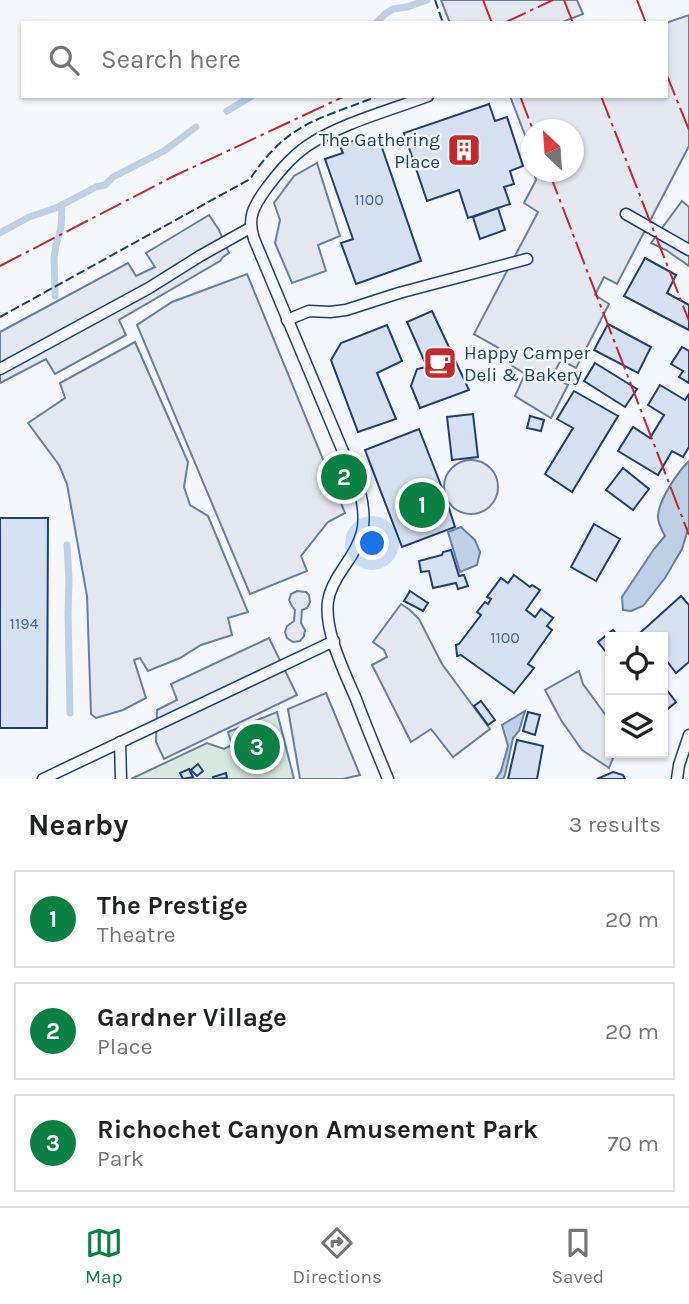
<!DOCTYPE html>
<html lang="en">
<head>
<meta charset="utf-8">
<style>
  :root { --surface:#fff; --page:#f2f2f2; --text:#202124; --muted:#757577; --line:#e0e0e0; --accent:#0b8043 }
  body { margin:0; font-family:Karla,sans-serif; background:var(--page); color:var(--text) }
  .controls { position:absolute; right:21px; bottom:21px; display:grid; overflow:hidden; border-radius:0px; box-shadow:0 2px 5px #0004 }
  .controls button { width:63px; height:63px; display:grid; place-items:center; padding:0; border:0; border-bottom:2px solid var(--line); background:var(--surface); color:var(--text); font:35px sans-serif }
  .compass { position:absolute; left:521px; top:119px; width:63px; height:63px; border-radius:50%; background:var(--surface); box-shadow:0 2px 5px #0004; rotate:335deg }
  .you { position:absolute; left:373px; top:544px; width:24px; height:24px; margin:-18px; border:5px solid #fff; border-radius:50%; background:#1a73e8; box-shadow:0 0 0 10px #1a73e833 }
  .badge { display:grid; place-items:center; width:46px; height:46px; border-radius:50%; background:var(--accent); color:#fff; font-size:23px; font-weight:700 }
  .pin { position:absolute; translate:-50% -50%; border:4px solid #fff; box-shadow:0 2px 7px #0006 }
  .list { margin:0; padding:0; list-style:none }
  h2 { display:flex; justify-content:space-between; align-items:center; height:91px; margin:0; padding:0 28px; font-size:30px }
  h2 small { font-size:23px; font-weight:400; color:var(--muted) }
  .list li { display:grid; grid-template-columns:46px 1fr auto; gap:21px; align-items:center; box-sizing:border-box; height:98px; margin:0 14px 14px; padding:0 14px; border:2px solid var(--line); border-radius:0px }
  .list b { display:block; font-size:26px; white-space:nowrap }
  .list p { margin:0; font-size:23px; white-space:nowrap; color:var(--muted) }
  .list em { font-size:23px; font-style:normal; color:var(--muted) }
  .icon { flex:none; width:38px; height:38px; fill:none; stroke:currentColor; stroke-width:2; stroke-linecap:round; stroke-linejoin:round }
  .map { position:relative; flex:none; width:689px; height:779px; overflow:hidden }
  .search { position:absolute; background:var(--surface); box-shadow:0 2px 5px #0004; left:21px; right:21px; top:21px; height:77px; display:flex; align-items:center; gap:18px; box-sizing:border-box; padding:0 24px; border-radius:0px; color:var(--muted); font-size:26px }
  .sheet { height:427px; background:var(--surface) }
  nav { display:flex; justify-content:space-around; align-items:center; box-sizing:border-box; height:98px; border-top:2px solid var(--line); background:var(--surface); font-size:19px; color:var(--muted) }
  nav a { display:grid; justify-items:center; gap:4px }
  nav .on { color:var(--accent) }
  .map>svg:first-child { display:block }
  .green { fill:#d7e8df; stroke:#687fa3; stroke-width:2 }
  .parking { fill:#e3e8f0; stroke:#687fa3; stroke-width:2 }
  .water { fill:#bed0e5; stroke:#687fa3; stroke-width:2 }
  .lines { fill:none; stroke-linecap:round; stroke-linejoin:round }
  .stream { stroke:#bed0e5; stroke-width:7 }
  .building { fill:#d5e0f0; stroke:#1d3f73; stroke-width:2 }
  .service-casing { stroke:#1d3f73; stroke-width:13 }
  .service { stroke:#f4f7fb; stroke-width:10 }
  .fence { stroke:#1d3f73; stroke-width:2; stroke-dasharray:9 3.5; stroke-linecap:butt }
  .power { stroke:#c62828; stroke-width:2; stroke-dasharray:24 5 3.5 5; stroke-linecap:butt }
  .labels { text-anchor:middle; stroke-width:5; stroke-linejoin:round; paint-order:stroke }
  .number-label { font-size:16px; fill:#4b6792 }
  .poi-label { font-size:19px; fill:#1d3f73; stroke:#f4f7fb; text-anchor:end }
</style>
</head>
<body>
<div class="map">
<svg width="689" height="779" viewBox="0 0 689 779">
  <rect width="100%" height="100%" fill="#f4f7fb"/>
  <path class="green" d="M277 712 294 779H131L207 743 224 749 232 745 228 732Z"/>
  <g class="parking">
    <path d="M441 0H577L583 14 560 23H450Z"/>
    <path d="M689 15V146L617 284 604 277 595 295 609 304 576 368 561 360 552 376 568 385 551 418 515 396 525 374 509 364 513 356 474 334 538 212 524 203 536 180 534 172H574V130H532L531 157 530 148 510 96H666V23Z"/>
    <path d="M317 163 340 236 318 245 326 271 292 283 275 243 280 220 274 203 294 176Z"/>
    <path d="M682 201 689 207V266L666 250 651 243Z"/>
    <path d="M209 215 219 230 229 253 223 257 220 261 119 320 126 335 55 374 46 359 0 383V332L128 263 136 276 155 267 146 253Z"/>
    <path d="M247 274 345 513 328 522 301 556 307 571 250 594 137 325 172 302Z"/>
    <path d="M135 342 188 462 184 487 190 505 208 516 248 612 228 618 232 635 201 645 180 658 148 671 140 658 134 660 146 698 123 710 96 718 91 714 87 596 67 484 59 465 28 423 65 398 60 383Z"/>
    <circle cx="471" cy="487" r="27"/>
    <path d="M297 591 306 592 309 595 310 602 307 608 302 610 301 623 305 630 304 636 300 641 293 642 287 638 285 632 287 626 294 621 295 610 292 606 289 600 291 594Z"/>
    <path d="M401 604 410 610 419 619 442 664 490 729 453 757 431 729 411 742 372 665 387 657 384 650 373 642Z"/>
    <path d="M269 638 297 695 164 759 156 742 157 710 177 700 171 684Z"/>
    <path d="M579 671 583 684 610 721V753H615L609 768 582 750 561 720 545 690Z"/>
    <path d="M326 693 360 775 343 779H300L288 709Z"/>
  </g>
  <g class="water">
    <path d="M689 461V526L682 549 665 578 643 606 631 611 623 610 622 597 654 549 665 536C662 530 657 522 658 515 660 498 677 473 689 461Z"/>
    <path d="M461 527 475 540 480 552 477 565 460 572 448 532Z"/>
    <path d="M525 711 519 731 513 738 505 775 503 779H496L501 771 508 746 502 725Z"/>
  </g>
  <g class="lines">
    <g class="stream">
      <path d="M376 23 385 14 393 9 407 7 427 0"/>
      <path d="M227 111 252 96"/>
      <path d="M0 233 29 217 56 208 96 187 105 185 113 177 164 151 196 127"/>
      <path d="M55 296 54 258 56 245 61 228 62 205"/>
      <path d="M67 545 69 580 68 613 70 713"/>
    </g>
  </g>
  <g class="building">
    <path d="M489 104 495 121 507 117 523 166 510 171 514 184 504 187 510 204 468 218 459 190 427 201 404 133Z"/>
    <path d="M360 138 362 145 379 139 421 261 356 284 341 243 353 239 325 159 343 153 340 146Z"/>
    <path d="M498 208 505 230 480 239 473 217Z"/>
    <path d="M645 258 676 275 667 293 689 305V330L624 296Z"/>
    <path d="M432 311 469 390 420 408 411 386 417 369 427 367 407 322Z"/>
    <path d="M608 324 651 347 638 373 594 350Z"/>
    <path d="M387 325 402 361 377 373 396 419 358 432 331 360 341 343Z"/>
    <path d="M682 347 689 351V383L679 377 683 371 671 364Z"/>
    <path d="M595 363 637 389 625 407 584 381Z"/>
    <path d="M660 385 685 400 689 394V447L683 457 672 451 658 475 618 451 633 427 650 438 664 415 648 405Z"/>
    <path d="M574 391 618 416 572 492 545 474 573 428 557 419Z"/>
    <path d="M473 414 478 457 452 460 447 417Z"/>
    <path d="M530 416 544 420 541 431 527 428Z"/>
    <path d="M419 429 444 493 455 527 402 547 365 450Z"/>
    <path d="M623 468 649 489 633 510 606 490Z"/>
    <path d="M0 518H48L47 728H0Z"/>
    <path d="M594 524 620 539 596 581 571 567Z"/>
    <path d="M451 550 459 576 464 575 468 586 458 589 456 583 433 588 429 571 421 572 419 561 442 555 443 552Z"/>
    <path d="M514 575 530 587 532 585 540 590 526 610 535 617 541 609 553 618 547 626 552 630 528 664 534 668 514 693 461 655 457 656 456 645 459 644 481 615 477 612 485 602 488 604 491 599 487 597 501 578 508 583Z"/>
    <path d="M410 591 428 603 423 611 404 601Z"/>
    <path d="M681 596 689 605V662L676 673 663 656V637H646L641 632Z"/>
    <path d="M613 630 619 637H610V657L598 642Z"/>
    <path d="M663 685 676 702 663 713Z"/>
    <path d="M481 701 495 720 488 725 474 706Z"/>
    <path d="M528 712 540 715 535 735 523 731Z"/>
    <path d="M517 740 543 746 537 779H508Z"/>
    <path d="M198 764 203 771 197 776 191 770Z"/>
    <path d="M189 769 193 777 183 779 180 773Z"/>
    <path d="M613 772 623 775 625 779H597Z"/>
    <path d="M226 773 227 778 214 779 213 777Z"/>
  </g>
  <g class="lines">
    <defs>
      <g id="service">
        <path d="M626 214 689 250"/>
        <path d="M287 320 309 311 330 312 346 310 399 293 527 259"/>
        <path d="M0 369 149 288 200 256 250 228"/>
        <path d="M120 742 121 779"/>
        <path d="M43 779 334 641"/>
        <path d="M388 779C377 752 366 726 356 699 344 671 324 631 328 601 330 588 337 577 344 567 363 540 368 525 360 492L254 239C247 218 253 207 266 189 278 173 290 158 307 146 339 124 391 110 428 96"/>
        <path d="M677 779 679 765 689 735"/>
      </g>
    </defs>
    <use href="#service" class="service-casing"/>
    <use href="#service" class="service"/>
    <g class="fence">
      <path d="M435 0 443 23"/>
      <path d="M0 317 250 179C262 161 277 143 296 131 316 117 354 106 378 96"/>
    </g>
    <g class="power">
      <path d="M483 0 492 23"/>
      <path d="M564 0 573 23"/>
      <path d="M637 0 646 23"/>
      <path d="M504 23 553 0"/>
      <path d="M666 73 689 130"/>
      <path d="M520 96 533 130"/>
      <path d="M601 96 689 321"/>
      <path d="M549 172 689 535"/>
      <path d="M0 266 172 177 345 96"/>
    </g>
  </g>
  <defs>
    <symbol id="building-square" viewBox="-11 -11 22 22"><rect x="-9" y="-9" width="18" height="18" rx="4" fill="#c62828" stroke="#f4f7fb"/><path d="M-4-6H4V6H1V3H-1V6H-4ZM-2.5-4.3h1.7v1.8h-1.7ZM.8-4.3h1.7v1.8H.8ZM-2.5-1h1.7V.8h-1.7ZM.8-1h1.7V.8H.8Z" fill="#fff"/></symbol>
    <symbol id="cafe-square" viewBox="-11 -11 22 22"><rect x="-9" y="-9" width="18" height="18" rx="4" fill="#c62828" stroke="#f4f7fb"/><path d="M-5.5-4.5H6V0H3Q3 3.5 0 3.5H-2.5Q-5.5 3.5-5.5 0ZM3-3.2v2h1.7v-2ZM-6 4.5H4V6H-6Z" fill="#fff"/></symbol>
  </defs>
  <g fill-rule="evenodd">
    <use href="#building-square" x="445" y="131" width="38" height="38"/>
    <use href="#cafe-square" x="421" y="344" width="38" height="38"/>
  </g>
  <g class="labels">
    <g class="number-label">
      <text x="369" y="205">1100</text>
      <text x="24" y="629">1194</text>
      <text x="505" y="643">1100</text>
    </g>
    <g class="poi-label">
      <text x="440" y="146">The Gathering<tspan x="440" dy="22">Place</tspan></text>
      <text x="464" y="359" text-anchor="start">Happy Camper<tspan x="464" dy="22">Deli &amp; Bakery</tspan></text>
    </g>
  </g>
</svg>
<div class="controls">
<button><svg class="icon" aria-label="locate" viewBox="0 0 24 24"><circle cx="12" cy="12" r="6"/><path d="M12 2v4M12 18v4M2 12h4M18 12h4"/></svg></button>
<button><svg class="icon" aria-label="layers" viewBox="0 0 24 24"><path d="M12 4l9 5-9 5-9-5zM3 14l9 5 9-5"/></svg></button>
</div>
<svg class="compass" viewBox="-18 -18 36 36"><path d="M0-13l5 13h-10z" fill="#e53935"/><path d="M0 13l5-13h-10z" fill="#757577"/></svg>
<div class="you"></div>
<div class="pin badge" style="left:422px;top:505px">1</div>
<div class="pin badge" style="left:344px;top:477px">2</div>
<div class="pin badge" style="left:257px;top:747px">3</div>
<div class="search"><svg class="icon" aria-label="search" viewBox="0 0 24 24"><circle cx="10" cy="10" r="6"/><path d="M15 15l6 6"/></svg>Search here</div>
</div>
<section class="sheet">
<h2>Nearby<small>3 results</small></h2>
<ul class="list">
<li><span class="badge">1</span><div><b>The Prestige</b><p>Theatre</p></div><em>20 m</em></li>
<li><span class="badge">2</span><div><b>Gardner Village</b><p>Place</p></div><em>20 m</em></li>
<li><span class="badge">3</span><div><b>Richochet Canyon Amusement Park</b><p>Park</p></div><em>70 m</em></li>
</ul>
</section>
<nav>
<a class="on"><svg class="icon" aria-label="map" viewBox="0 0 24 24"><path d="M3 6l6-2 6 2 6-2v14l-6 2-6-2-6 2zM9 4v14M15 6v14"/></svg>Map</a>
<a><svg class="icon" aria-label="directions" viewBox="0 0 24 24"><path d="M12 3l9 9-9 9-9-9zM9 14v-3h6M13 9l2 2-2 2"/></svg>Directions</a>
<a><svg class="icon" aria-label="saved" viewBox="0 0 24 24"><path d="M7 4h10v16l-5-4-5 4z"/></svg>Saved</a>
</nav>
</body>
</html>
